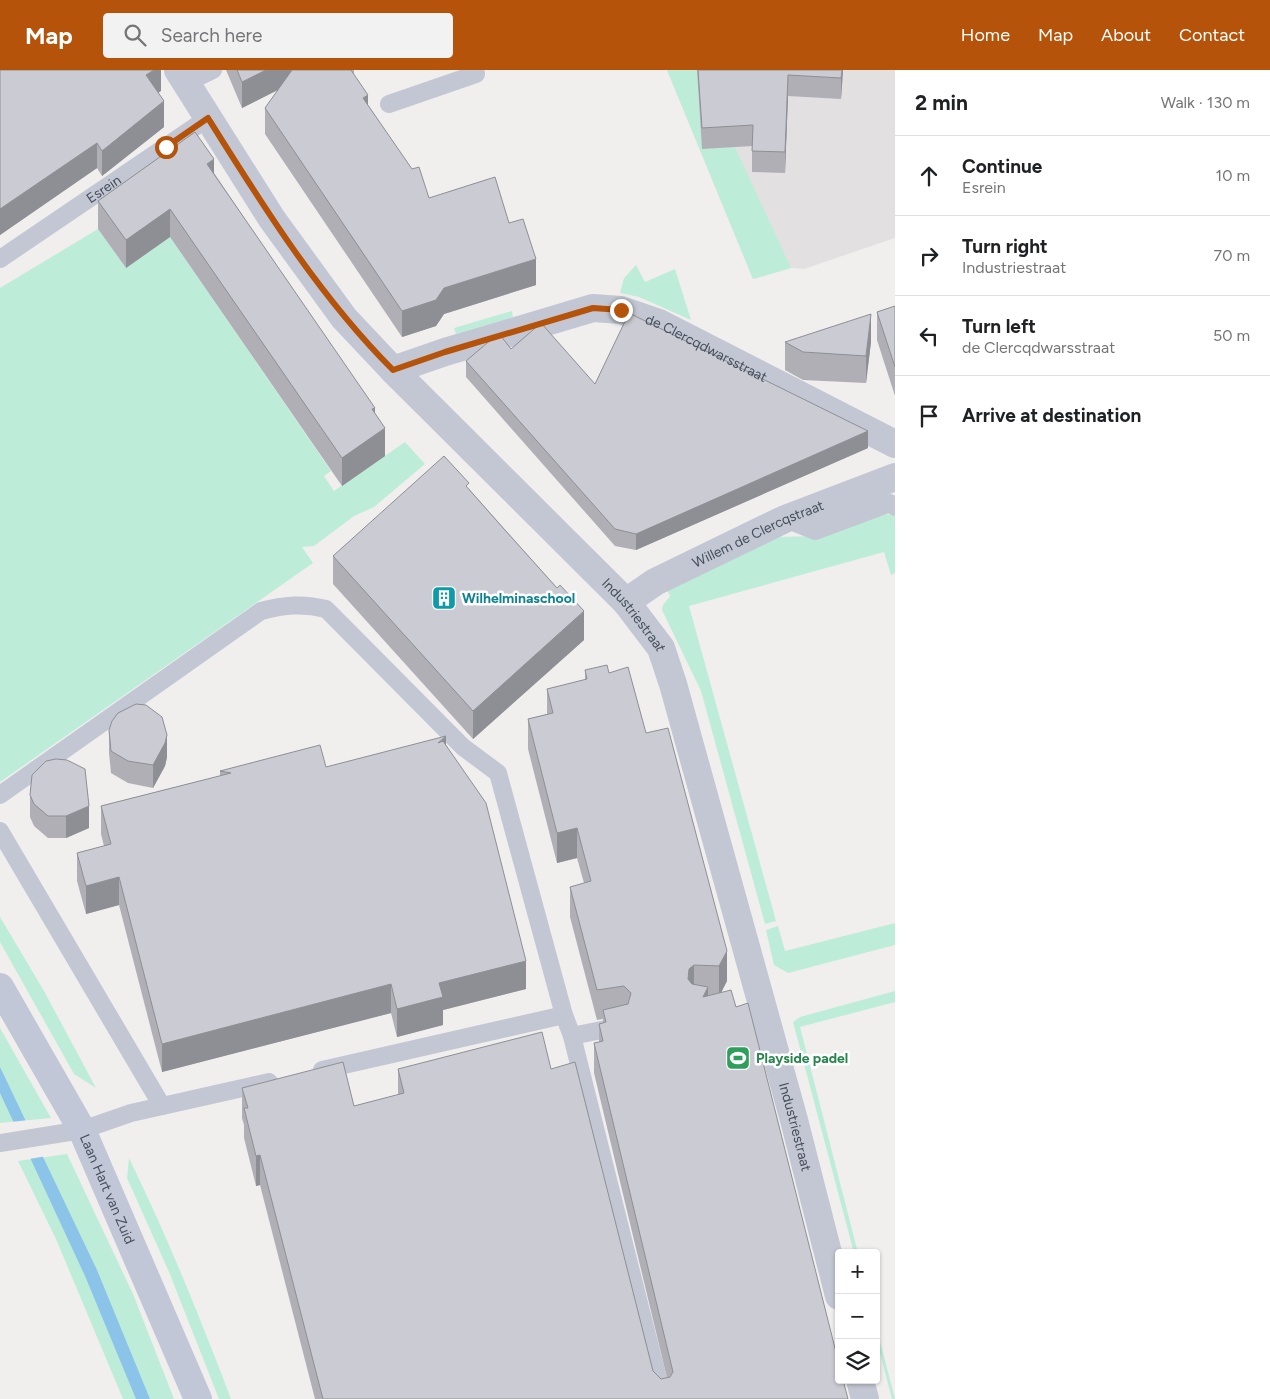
<!DOCTYPE html>
<html lang="en">
<head>
<meta charset="utf-8">
<style>
  :root { --surface:#fff; --page:#f2f2f2; --text:#202124; --muted:#757577; --line:#e0e0e0; --accent:#b45309 }
  body { margin:0; font-family:Figtree,sans-serif; background:var(--page); color:var(--text) }
  .controls { position:absolute; right:15px; bottom:15px; display:grid; overflow:hidden; border-radius:5px; box-shadow:0 1px 4px #0004 }
  .controls button { width:45px; height:45px; display:grid; place-items:center; padding:0; border:0; border-bottom:1px solid var(--line); background:var(--surface); color:var(--text); font:25px sans-serif }
  .stop { position:absolute; width:15px; height:15px; margin:-11px; border:4px solid #b45309; border-radius:50%; background:#fff }
  .stop.end { background:#b45309; border-color:#fff; box-shadow:0 1px 5px #0008 }
  .list { margin:0; padding:0; list-style:none }
  h2 { display:flex; justify-content:space-between; align-items:center; height:65px; margin:0; padding:0 20px; font-size:21px }
  h2 small { font-size:16px; font-weight:400; color:var(--muted) }
  .list li { display:grid; grid-template-columns:32px 1fr auto; gap:15px; align-items:center; box-sizing:border-box; height:80px; padding:0 20px; border-top:1px solid var(--line) }
  .list b { display:block; font-size:19px; white-space:nowrap }
  .list p { margin:0; font-size:16px; white-space:nowrap; color:var(--muted) }
  .list em { font-size:16px; font-style:normal; color:var(--muted) }
  .icon { flex:none; width:28px; height:28px; fill:none; stroke:currentColor; stroke-width:2; stroke-linecap:round; stroke-linejoin:round }
  .map { position:relative; flex:none; width:895px; height:1329px; overflow:hidden }
  header { display:flex; align-items:center; gap:30px; box-sizing:border-box; height:70px; padding:0 25px; background:var(--accent); color:#fff }
  header strong { font-size:24px }
  nav { display:flex; gap:28px; margin-inline-start:auto; font-size:18px }
  .search { width:350px; height:45px; background:var(--page); display:flex; align-items:center; gap:12px; box-sizing:border-box; padding:0 18px; border-radius:5px; color:var(--muted); font-size:19px }
  main { display:flex }
  aside { flex:1; background:var(--surface) }
  .map>svg:first-child { display:block }
  .education { fill:#e2e0e0 }
  .green { fill:#bdedd9 }
  .water { fill:#8cc4e9 }
  .pier { fill:#f1eeee }
  .lines { fill:none; stroke-linecap:round; stroke-linejoin:round }
  .lane { stroke:#c2c7d3; stroke-width:18 }
  .street { stroke:#c2c7d3; stroke-width:28 }
  .secondary { stroke:#c1c7d6; stroke-width:28 }
  .wall { fill:#afafb5 }
  .shaded-wall { fill:#8e8f94 }
  .building { fill:#cbccd3; stroke:#8e8f94 }
  .route { stroke:#b45309; stroke-width:6 }
  .labels { text-anchor:middle; stroke-width:5; stroke-linejoin:round; paint-order:stroke }
  .street-label { font-size:14px; fill:#474e5b; stroke:#fff }
  .culture-label { font-size:14px; font-weight:bold; fill:#0d838f; stroke:#fff; text-anchor:start }
  .leisure-label { font-size:14px; font-weight:bold; fill:#27864d; stroke:#fff; text-anchor:start }
</style>
</head>
<body>
<header>
<strong>Map</strong>
<div class="search"><svg class="icon" aria-label="search" viewBox="0 0 24 24"><circle cx="10" cy="10" r="6"/><path d="M15 15l6 6"/></svg>Search here</div>
<nav><a>Home</a><a>Map</a><a>About</a><a>Contact</a></nav>
</header>
<main>
<div class="map">
<svg width="895" height="1329" viewBox="0 0 895 1329">
  <rect width="100%" height="100%" fill="#f1eeee"/>
  <path class="education" d="M667 0H895V168L804 199 791 198 753 209Z"/>
  <g class="green">
    <path d="M667 0H697L702 79 735 77 791 198 753 209Z"/>
    <path d="M98 159 126 198 170 167 331 401 324 406 334 421 405 372 425 394 374 437 354 446 314 476 302 477 313 493 0 712V218Z"/>
    <path d="M636 195 645 212 675 199 691 250 639 227 620 223 624 208Z"/>
    <path d="M512 241 513 247 456 264 454 258Z"/>
    <path d="M883 444 895 445V503L891 505 884 482 689 536 776 851 765 854 701 621 662 540 663 535 670 526 666 518 776 467 819 466Z"/>
    <path d="M0 847 44 921 96 1018 74 1004 0 872Z"/>
    <path d="M895 853V875L788 903 774 895 766 860 778 856 785 881Z"/>
    <path d="M895 921V932L800 957 858 1183H854L793 952 800 947Z"/>
    <path d="M0 958 51 1048 0 1053Z"/>
    <path d="M67 1084 133 1224 174 1329H123L56 1169 18 1091Z"/>
    <path d="M129 1088C167 1166 200 1247 231 1329H219L169 1202 127 1108Z"/>
    <path d="M876 1256 895 1329H892L876 1268Z"/>
  </g>
  <path class="water" d="M0 997 97 1200 150 1329H136L85 1206 0 1023Z"/>
  <path class="pier" d="M29 1050 47 1086 29 1089 11 1052Z"/>
  <g class="lines">
    <g class="lane">
      <path d="M186 13 213 0"/>
      <path d="M389 34 476 4 475 0"/>
      <path id="s1" d="M0 189 208 48"/>
      <path d="M785 449 815 461 890 433 895 437"/>
      <path d="M0 725 261 541C284 535 303 533 326 539L463 677 498 703 564 945 572 966 663 1329"/>
      <path d="M0 761 162 1036"/>
      <path d="M572 966 621 956"/>
      <path d="M322 1000 564 945"/>
      <path d="M0 1073 82 1060 131 1043 269 1012"/>
    </g>
    <g class="street">
      <path id="s2" d="M178 0 272 149 344 248 393 300 626 532 661 578 673 614 794 1050 839 1226"/>
      <path id="s3" d="M393 300 445 282 593 238 621 240 659 253 895 374"/>
      <path id="s4" d="M626 532 655 512 785 449 895 407"/>
      <path d="M860 1310 865 1329"/>
    </g>
    <path class="secondary" id="s5" d="M0 917 82 1060 198 1329"/>
  </g>
  <g class="wall">
    <path d="M0 0H161V21L158 22 164 57 102 106 97 98 0 165Z"/>
    <path d="M226 0H354V5L368 35 429 128 509 153 536 215 444 244 436 256 402 267 265 64V38L278 20 242 38Z"/>
    <path d="M697 0H843L841 29 788 26 785 103 752 102V76L702 79Z"/>
    <path d="M214 103 375 343 385 386 342 416 170 167 126 198 98 159V131Z"/>
    <path d="M895 236V326L877 270V242Z"/>
    <path d="M785 272H871L866 313 803 310 785 300Z"/>
    <path d="M511 279 595 314 868 378 636 480 615 476 466 307V291Z"/>
    <path d="M469 419 557 518 584 570 473 669 333 514V486Z"/>
    <path d="M585 600 609 603 646 663 727 911 721 922 736 937 848 1329H315L260 1115 256 1116 244 1068V1055L242 1048V1018L354 1036 398 1025V999H551L653 1301 661 1309 667 1308 594 1003V973L599 972V954L603 953V949L597 950 570 847V817L584 813 577 788 557 793 528 679V649L547 644V619L585 610Z"/>
    <path d="M109 660 167 687 165 696 153 718 128 713 111 703 109 683Z"/>
    <path d="M446 675 526 919 443 940V955L397 967 391 943 162 1002 119 835 86 844 77 811V783L104 776 101 764V736L220 706V701L326 697Z"/>
    <path d="M30 725 89 758 66 768H48L34 756 30 747Z"/>
  </g>
  <g class="shaded-wall">
    <path d="M154 0H161V21L146 31V5Z"/>
    <path d="M266 0H305V6L242 38V12Z"/>
    <path d="M842 0H843L841 29V8Z"/>
    <path d="M788 5V26L785 103V82Z"/>
    <path d="M368 25V51L363 28Z"/>
    <path d="M164 31V57L102 106V81Z"/>
    <path d="M97 73V98L0 165V139Z"/>
    <path d="M214 89V117L207 94Z"/>
    <path d="M170 139V167L126 198V170Z"/>
    <path d="M536 189V215L444 244 436 256 402 267V241L444 218Z"/>
    <path d="M871 244V272L866 313V286Z"/>
    <path d="M375 338V365L385 358V386L342 416V388L372 339Z"/>
    <path d="M868 361V378L636 480V464Z"/>
    <path d="M584 541V570L473 669V641Z"/>
    <path d="M167 665V687L165 696 153 718V695Z"/>
    <path d="M446 666V694L438 673Z"/>
    <path d="M89 736V758L66 768V746Z"/>
    <path d="M577 758V788L557 793V763Z"/>
    <path d="M119 807V835L86 844V816Z"/>
    <path d="M727 881V911L719 927V896Z"/>
    <path d="M526 891V919L443 940V955L397 967V939L439 913Z"/>
    <path d="M694 895V925L688 909 689 899Z"/>
    <path d="M391 914V943L162 1002V974Z"/>
    <path d="M708 917V947L703 927Z"/>
    <path d="M260 1085V1115L256 1116V1086Z"/>
  </g>
  <g class="building">
    <path d="M0 0H154L146 5 164 31 102 81 97 73 0 139Z"/>
    <path d="M237 0H266L242 12Z"/>
    <path d="M292 0H351L368 25 363 28 412 99 419 97 429 128 495 107 509 153 523 149 536 189 444 218 436 230 402 241 265 38Z"/>
    <path d="M698 0H842L841 8 788 5 785 82 752 81 753 55 702 58Z"/>
    <path d="M195 62 214 89 207 94 375 338 372 339 385 358 342 388 170 139 126 170 98 131Z"/>
    <path d="M895 236V297L877 242Z"/>
    <path d="M629 243 868 361 636 464 615 459 466 291 493 268 500 265 511 279 541 253 595 314Z"/>
    <path d="M871 244 866 286 803 282 785 272Z"/>
    <path d="M444 386 469 413 466 416 504 459 557 518 560 515 584 541 473 641 333 486Z"/>
    <path d="M607 595 609 603 628 597 646 663 668 658 727 881 719 896 694 895 689 899 688 909 692 914 708 917 703 927 731 920 736 937 748 933 839 1294V1310H843L848 1329H323L260 1085 256 1086 244 1038H248L242 1018 343 992 354 1036 404 1023 398 999 542 962 551 999 575 992 653 1301 661 1309 670 1307 673 1302 594 973 603 971 599 954 606 952 603 940 628 934 631 923 624 916 597 920 570 817 591 811 577 758 557 763 528 649 553 643 547 619 587 609 585 600Z"/>
    <path d="M136 634 146 635 162 647 167 665 165 673 153 695 128 691 111 681 109 660 112 651 118 643Z"/>
    <path d="M446 666 438 673 443 671 486 733 526 891 439 913 443 927 397 939 391 914 162 974 119 807 86 816 77 783 111 774 101 736 231 703 220 701 320 675 326 697Z"/>
    <path d="M56 689 67 690 85 699 89 736 66 746H48L34 734 30 725 32 705 46 691Z"/>
  </g>
  <g class="lines">
    <path class="route" d="M166 77 208 48C263 136 319 226 393 300L445 282 593 238 621 240"/>
  </g>
  <defs>
    <symbol id="building-square" viewBox="-11 -11 22 22"><rect x="-9" y="-9" width="18" height="18" rx="4" fill="#0f9aa8" stroke="#fff"/><path d="M-4-6H4V6H1V3H-1V6H-4ZM-2.5-4.3h1.7v1.8h-1.7ZM.8-4.3h1.7v1.8H.8ZM-2.5-1h1.7V.8h-1.7ZM.8-1h1.7V.8H.8Z" fill="#fff"/></symbol>
    <symbol id="stadium-square" viewBox="-11 -11 22 22"><rect x="-9" y="-9" width="18" height="18" rx="4" fill="#2e9e5b" stroke="#fff"/><path d="M0-5a6.5 5 0 1 0 0 10a6.5 5 0 1 0 0-10ZM-3.5-1.8h7v3.6h-7Z" fill="#fff"/></symbol>
  </defs>
  <g fill-rule="evenodd">
    <use href="#building-square" x="430" y="514" width="28" height="28"/>
    <use href="#stadium-square" x="724" y="974" width="28" height="28"/>
  </g>
  <g class="labels">
    <g class="street-label">
      <text dy="5" stroke="none"><textPath href="#s1" startOffset="125">Esrein</textPath></text>
      <text dy="5" stroke="none"><textPath href="#s3" startOffset="331">de Clercqdwarsstraat</textPath></text>
      <text dy="5" stroke="none"><textPath href="#s4" startOffset="149">Willem de Clercqstraat</textPath></text>
      <text dy="5" stroke="none"><textPath href="#s2" startOffset="714">Industriestraat</textPath></text>
      <text dy="5" stroke="none"><textPath href="#s2" startOffset="1254">Industriestraat</textPath></text>
      <text dy="5" stroke="none"><textPath href="#s5" startOffset="229">Laan Hart van Zuid</textPath></text>
    </g>
    <g class="culture-label">
      <text x="462" y="533">Wilhelminaschool</text>
    </g>
    <g class="leisure-label">
      <text x="756" y="993">Playside padel</text>
    </g>
  </g>
</svg>
<div class="controls">
<button>+</button>
<button>−</button>
<button><svg class="icon" aria-label="layers" viewBox="0 0 24 24"><path d="M12 4l9 5-9 5-9-5zM3 14l9 5 9-5"/></svg></button>
</div>
<div class="stop" style="left:166px;top:77px"></div>
<div class="stop end" style="left:621px;top:240px"></div>
</div>
<aside>
<h2>2 min<small>Walk · 130 m</small></h2>
<ul class="list">
<li><svg class="icon" aria-label="ahead" viewBox="0 0 24 24"><path d="M12 20V5M6 11l6-6 6 6"/></svg><div><b>Continue</b><p>Esrein</p></div><em>10 m</em></li>
<li><svg class="icon" aria-label="right" viewBox="0 0 24 24"><path d="M7 20v-9h11M14 6l5 5-5 5"/></svg><div><b>Turn right</b><p>Industriestraat</p></div><em>70 m</em></li>
<li><svg class="icon" aria-label="left" viewBox="0 0 24 24"><path d="M17 20v-9H6M10 6l-5 5 5 5"/></svg><div><b>Turn left</b><p>de Clercqdwarsstraat</p></div><em>50 m</em></li>
<li><svg class="icon" aria-label="arrive" viewBox="0 0 24 24"><path d="M6 21V4h12l-3 4 3 4H6"/></svg><div><b>Arrive at destination</b></div></li>
</ul>
</aside>
</main>
</body>
</html>
